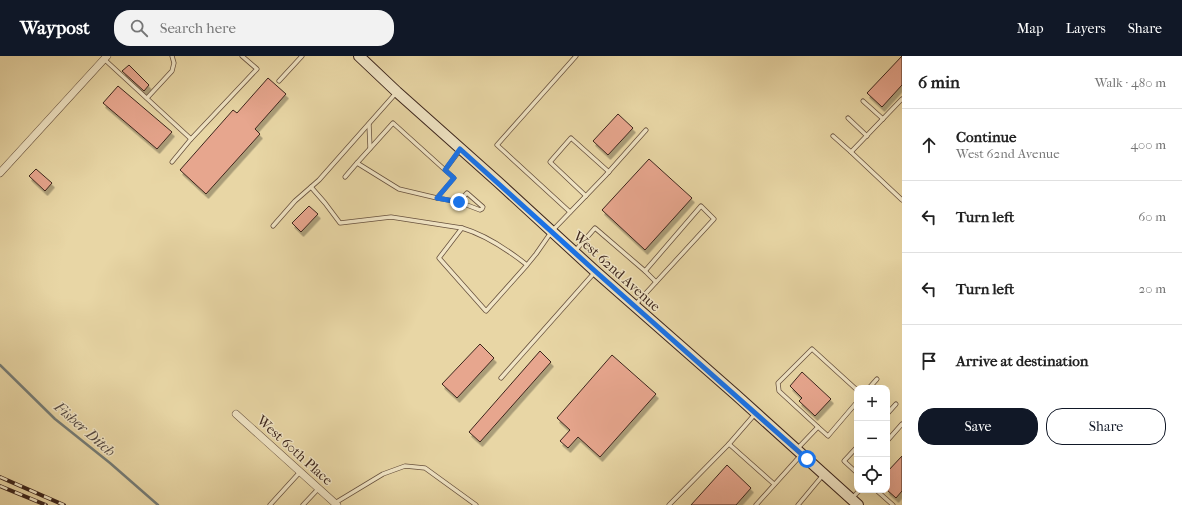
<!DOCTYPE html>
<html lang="en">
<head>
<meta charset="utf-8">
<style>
  :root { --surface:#fff; --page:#f2f2f2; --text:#222; --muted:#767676; --line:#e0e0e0; --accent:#111827 }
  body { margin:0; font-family:"IM FELL French Canon",serif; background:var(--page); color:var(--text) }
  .controls { position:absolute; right:12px; bottom:12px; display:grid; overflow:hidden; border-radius:8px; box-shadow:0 4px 16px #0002 }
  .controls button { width:36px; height:36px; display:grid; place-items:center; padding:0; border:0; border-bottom:1px solid var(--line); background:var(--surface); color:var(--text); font:20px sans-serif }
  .stop { position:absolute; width:12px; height:12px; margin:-9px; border:3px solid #1a73e8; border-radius:50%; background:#fff }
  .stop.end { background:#1a73e8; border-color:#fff; box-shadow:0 1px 4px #0008 }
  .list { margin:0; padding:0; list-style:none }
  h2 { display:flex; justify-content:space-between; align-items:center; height:52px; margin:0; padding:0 16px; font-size:17px }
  h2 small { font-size:13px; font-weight:400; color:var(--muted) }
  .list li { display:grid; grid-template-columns:26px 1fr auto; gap:12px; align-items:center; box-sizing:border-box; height:72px; padding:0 16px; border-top:1px solid var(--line) }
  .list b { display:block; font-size:15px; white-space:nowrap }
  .list p { margin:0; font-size:13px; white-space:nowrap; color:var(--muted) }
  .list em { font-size:13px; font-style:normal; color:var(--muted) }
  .actions { display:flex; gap:8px; padding:12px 16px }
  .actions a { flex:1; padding:9px 0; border:1px solid var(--accent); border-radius:16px; text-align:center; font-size:14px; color:var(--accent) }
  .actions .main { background:var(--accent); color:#fff }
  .icon { flex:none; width:22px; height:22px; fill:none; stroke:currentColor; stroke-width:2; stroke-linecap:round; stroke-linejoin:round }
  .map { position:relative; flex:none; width:902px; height:449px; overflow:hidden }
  header { display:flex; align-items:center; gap:24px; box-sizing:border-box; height:56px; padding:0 20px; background:var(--accent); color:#fff }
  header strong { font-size:19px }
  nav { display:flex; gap:22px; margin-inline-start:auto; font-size:14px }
  .search { width:280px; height:36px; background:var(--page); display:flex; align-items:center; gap:10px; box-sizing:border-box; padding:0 14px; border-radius:16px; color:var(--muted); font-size:15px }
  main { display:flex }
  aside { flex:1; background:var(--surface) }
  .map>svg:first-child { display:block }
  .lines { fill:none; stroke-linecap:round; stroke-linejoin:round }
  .stream { stroke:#757c76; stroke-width:2.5 }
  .building { fill:#e7a68e; stroke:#3c251c; filter:url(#shadow) }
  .lane-casing { stroke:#67513e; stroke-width:5 }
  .street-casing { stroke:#67513e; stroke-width:8 }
  .secondary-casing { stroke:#3c251c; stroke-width:12 }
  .lane { stroke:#f0e4c4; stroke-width:3.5 }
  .street { stroke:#f0e4c4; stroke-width:7 }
  .secondary { stroke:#f0e4c4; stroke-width:10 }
  .rail-casing { stroke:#3c251c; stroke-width:4 }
  .rail { stroke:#f0e4c4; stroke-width:2.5; stroke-dasharray:8; stroke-linecap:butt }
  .route { stroke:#1a73e8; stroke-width:5 }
  .labels { text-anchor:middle; stroke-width:3; stroke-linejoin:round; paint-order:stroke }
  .street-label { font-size:14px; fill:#3c251c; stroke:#f0e4c4 }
  .water-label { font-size:15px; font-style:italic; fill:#544942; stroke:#f0e4c4 }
</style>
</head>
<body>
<header>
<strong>Waypost</strong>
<div class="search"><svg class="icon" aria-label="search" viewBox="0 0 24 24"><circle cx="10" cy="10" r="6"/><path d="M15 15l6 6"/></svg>Search here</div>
<nav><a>Map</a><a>Layers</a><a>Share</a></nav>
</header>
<main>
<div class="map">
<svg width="902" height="449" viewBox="0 0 902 449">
  <defs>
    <filter id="shadow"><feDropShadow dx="2.5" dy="4.5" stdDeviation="0" flood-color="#0004"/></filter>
  </defs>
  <rect width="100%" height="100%" fill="#e8d6a5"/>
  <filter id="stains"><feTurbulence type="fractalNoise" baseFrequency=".005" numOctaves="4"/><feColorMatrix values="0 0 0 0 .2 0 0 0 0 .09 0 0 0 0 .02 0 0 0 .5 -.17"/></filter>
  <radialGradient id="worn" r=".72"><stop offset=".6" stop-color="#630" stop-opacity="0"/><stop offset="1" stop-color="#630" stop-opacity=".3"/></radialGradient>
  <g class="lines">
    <path class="stream" d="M0 309 55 363 110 407 158 449"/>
  </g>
  <g class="building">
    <path d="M902 0V29L882 51 867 37Z"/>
    <path d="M129 9 149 29 144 35 122 15Z"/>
    <path d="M268 22 286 38 255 73 260 78 206 138 180 114 233 54 237 57Z"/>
    <path d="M118 30 172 76 157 93 103 47Z"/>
    <path d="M618 58 633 72 608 99 593 85Z"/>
    <path d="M649 103 692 142 645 194 602 154Z"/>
    <path d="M36 113 52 127 45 135 29 120Z"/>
    <path d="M309 150 318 158 301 176 292 167Z"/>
    <path d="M480 288 494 302 457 342 442 328Z"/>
    <path d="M540 295 551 306 480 386 469 376Z"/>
    <path d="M612 299 656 338 600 401 578 381 568 392 560 385 570 374 557 362Z"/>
    <path d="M802 316 831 343 815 360 799 345 802 342 790 330Z"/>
    <path d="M902 400V435L896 442 887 434V416Z"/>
    <path d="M727 409 751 432 736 449H691Z"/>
  </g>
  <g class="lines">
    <defs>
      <g id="lane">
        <path d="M104 3 191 83 257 13 242 0"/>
        <path d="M279 25 302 0"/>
        <path d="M147 42 172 15 174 7 172 0"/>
        <path d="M863 45 883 63"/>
        <path d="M848 62 867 80"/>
        <path d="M369 68 370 92"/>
        <path d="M833 80 851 96 902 43"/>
        <path d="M851 96 902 144"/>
        <path d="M172 106 191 83"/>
        <path d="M345 121 357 107"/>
        <path d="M311 131 325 147 340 167 391 161 462 172"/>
        <path d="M586 140 550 106 571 82 609 116"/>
        <path d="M437 142 399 133 357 107 393 67 445 114"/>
        <path d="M459 146 467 137 483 151 482 153 480 154 459 146 437 142 454 122 445 114 460 94"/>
        <path d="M570 156 497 89 576 0"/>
        <path d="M273 170 295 145 319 124 396 37"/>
        <path d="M575 195 595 172 645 215 701 150 714 163 635 249"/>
        <path d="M527 209 486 255 439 202 462 172C486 179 508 194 527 209L536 198 552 175 605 120 646 74"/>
        <path d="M645 215 656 226"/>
        <path d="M501 322 595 216"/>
        <path d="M869 332 877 323"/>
        <path d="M887 358 896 348"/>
        <path d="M818 371 779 335 778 327 812 293 857 334"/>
        <path d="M887 385 902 368"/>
        <path d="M729 388 774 428"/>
        <path d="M857 391 844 405 857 417"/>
        <path d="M797 393 818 371 828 380 857 346"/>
        <path d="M876 434 893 449"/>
        <path d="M852 442 860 434"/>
        <path d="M335 447 383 418 405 410 425 412 476 449"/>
        <path d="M270 449 300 416"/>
        <path d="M303 449 319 432"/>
        <path d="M669 449 729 388 755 358"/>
        <path d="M756 449 801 399"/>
        <path d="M798 449 823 419"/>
      </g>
      <g id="street">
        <path d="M0 117 107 0"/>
        <path d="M236 358 337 449"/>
      </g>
      <path id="secondary" d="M359 0 397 36 498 126 595 215 735 338 858 449"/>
    </defs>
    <use href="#lane" class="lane-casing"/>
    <use href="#street" class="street-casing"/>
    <use href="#secondary" class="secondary-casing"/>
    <use href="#lane" class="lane"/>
    <use href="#street" class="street"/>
    <use href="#secondary" class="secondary"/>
    <defs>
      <g id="rail">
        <path d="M0 421 64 449"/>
        <path d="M0 430 46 449"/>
      </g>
    </defs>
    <use href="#rail" class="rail-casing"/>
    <use href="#rail" class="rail"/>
  </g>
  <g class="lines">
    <path class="route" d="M459 146 437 142 454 122 445 114 460 93 595 215 807 403"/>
  </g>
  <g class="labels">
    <g class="street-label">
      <text transform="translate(617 215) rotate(42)" y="5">West 62nd Avenue</text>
      <text transform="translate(295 394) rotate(42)" y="5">West 60th Place</text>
    </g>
    <g class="water-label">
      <text transform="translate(85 373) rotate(41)" y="5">Fisher Ditch</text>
    </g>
  </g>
  <rect width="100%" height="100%" filter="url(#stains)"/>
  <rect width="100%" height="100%" fill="url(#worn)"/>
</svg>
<div class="controls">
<button>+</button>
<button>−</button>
<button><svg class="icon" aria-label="locate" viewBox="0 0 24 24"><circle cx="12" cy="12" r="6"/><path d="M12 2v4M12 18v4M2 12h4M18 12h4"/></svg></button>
</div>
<div class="stop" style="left:807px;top:403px"></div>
<div class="stop end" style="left:459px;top:146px"></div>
</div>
<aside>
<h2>6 min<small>Walk · 480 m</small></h2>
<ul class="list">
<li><svg class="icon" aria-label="ahead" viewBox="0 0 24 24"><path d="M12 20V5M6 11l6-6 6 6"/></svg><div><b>Continue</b><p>West 62nd Avenue</p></div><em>400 m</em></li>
<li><svg class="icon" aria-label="left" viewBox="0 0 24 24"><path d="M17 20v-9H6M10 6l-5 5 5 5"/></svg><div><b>Turn left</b></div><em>60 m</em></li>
<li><svg class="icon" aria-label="left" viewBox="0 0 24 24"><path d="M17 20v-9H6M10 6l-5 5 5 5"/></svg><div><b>Turn left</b></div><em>20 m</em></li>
<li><svg class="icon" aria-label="arrive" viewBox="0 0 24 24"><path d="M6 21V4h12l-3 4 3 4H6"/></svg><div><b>Arrive at destination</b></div></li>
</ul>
<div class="actions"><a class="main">Save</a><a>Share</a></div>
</aside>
</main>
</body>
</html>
